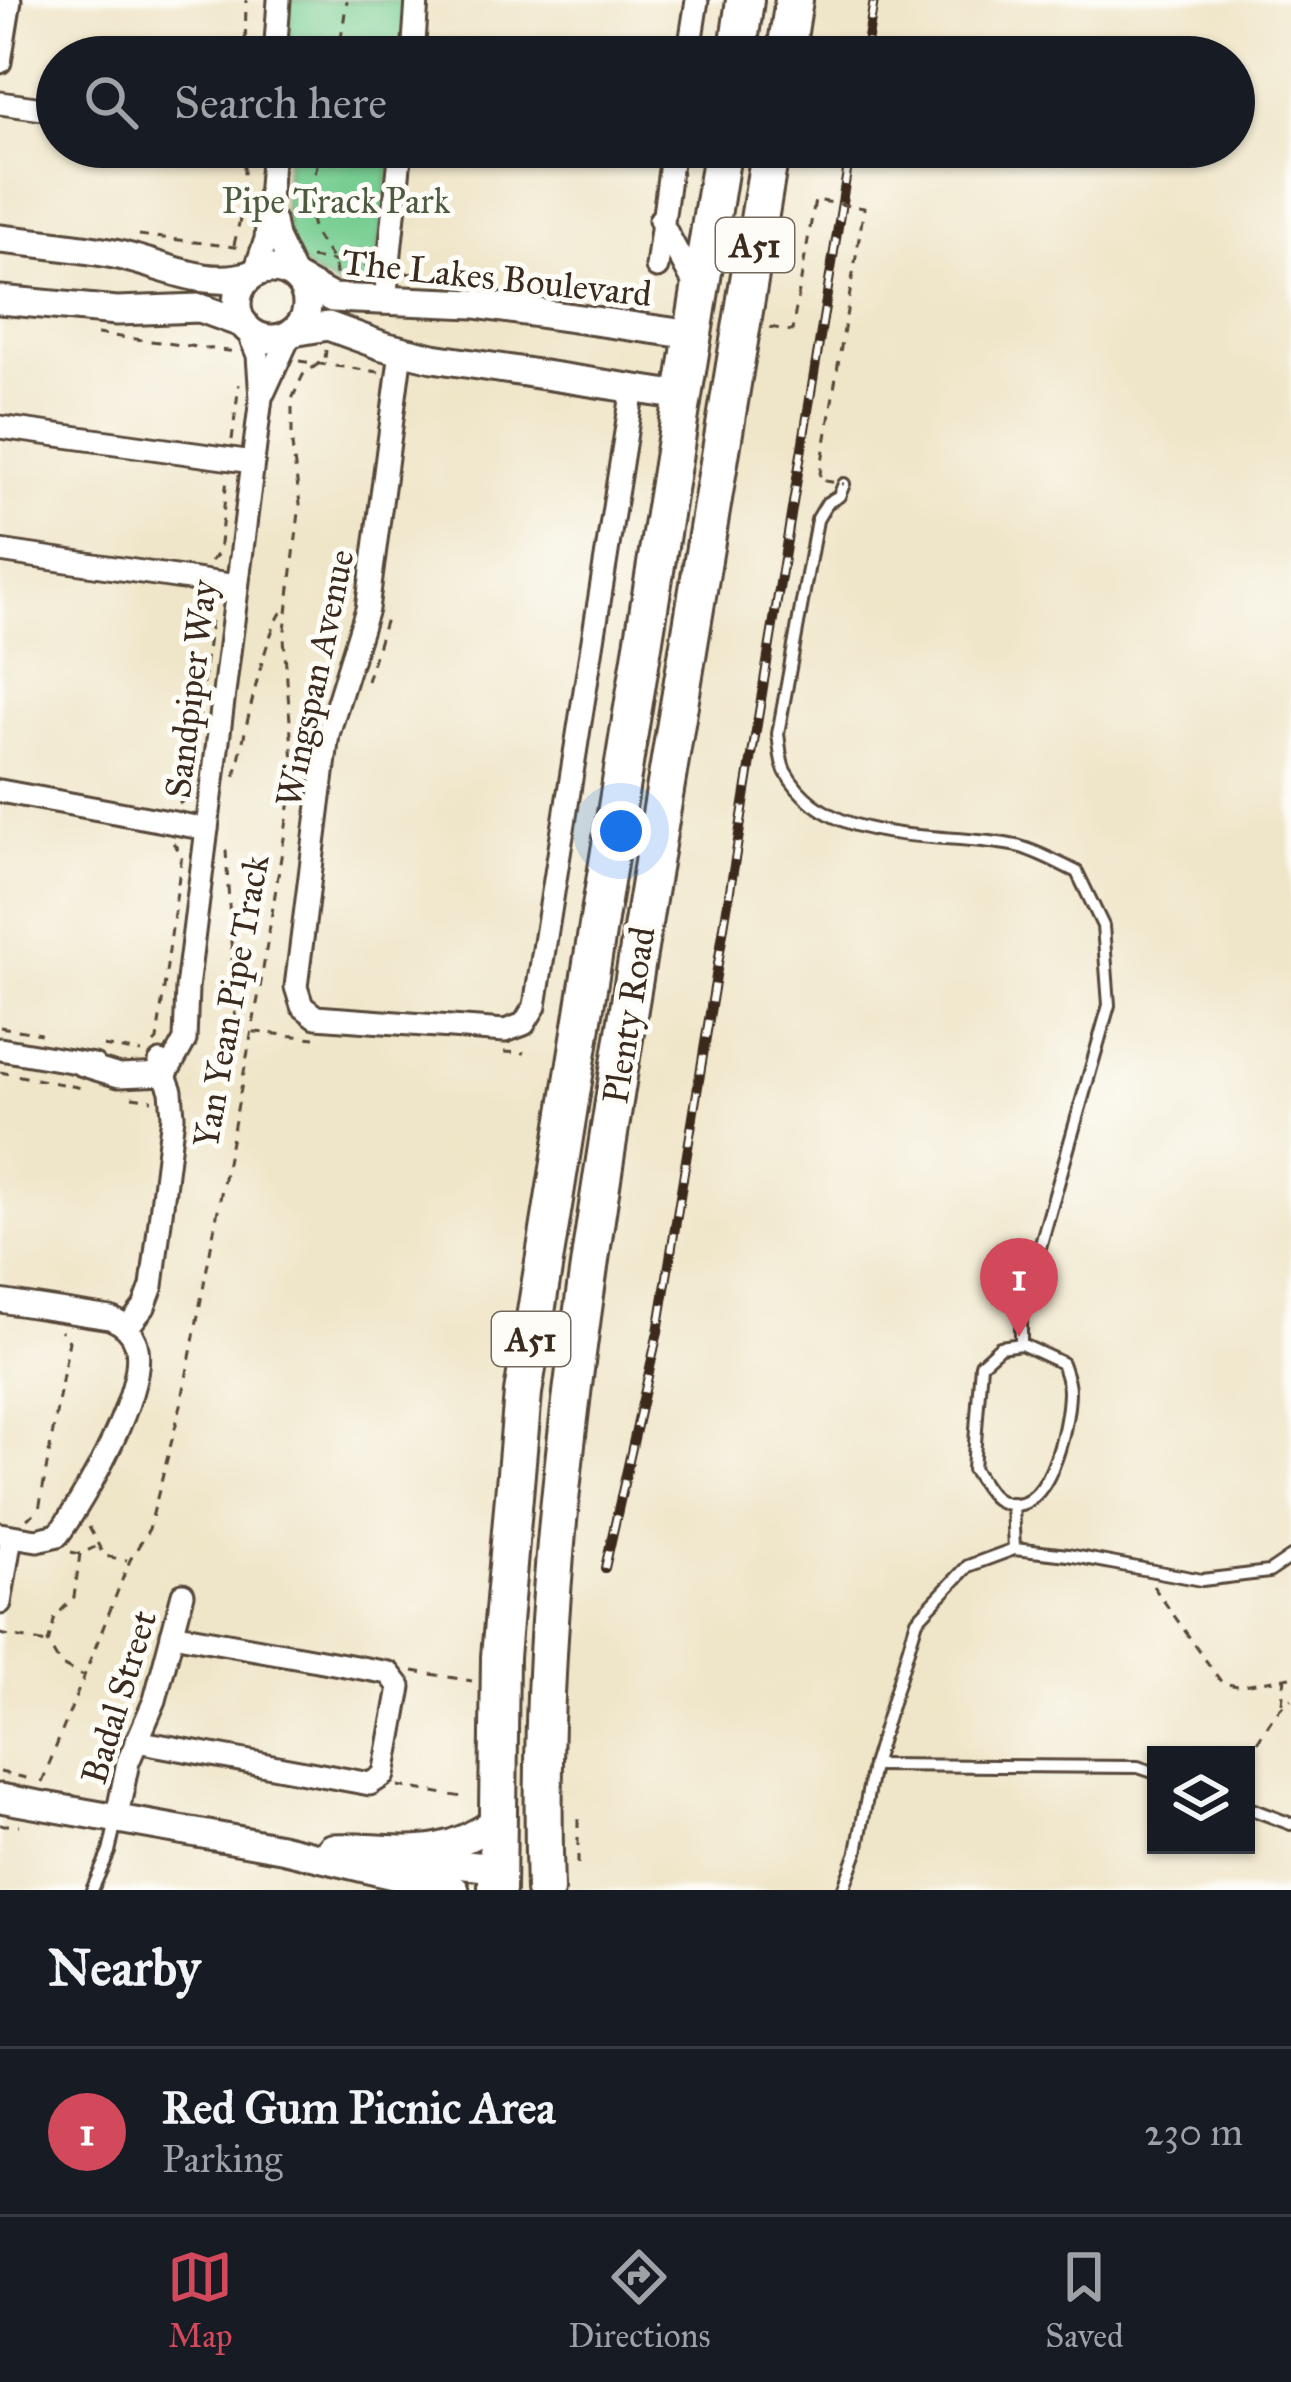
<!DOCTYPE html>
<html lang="en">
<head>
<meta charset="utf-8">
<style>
  :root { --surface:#171b24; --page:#242831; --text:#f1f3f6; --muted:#9ea1a6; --line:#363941; --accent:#d1495b }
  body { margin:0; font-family:"IM FELL Great Primer",serif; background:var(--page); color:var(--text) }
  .controls { position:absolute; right:36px; bottom:36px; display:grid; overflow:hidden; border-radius:0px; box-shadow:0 3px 9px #0004 }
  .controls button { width:108px; height:108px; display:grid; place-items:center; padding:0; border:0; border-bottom:3px solid var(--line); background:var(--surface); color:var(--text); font:60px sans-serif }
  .you { position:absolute; left:621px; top:831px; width:42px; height:42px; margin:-30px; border:9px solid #fff; border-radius:50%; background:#1a73e8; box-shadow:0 0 0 18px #1a73e833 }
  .badge { display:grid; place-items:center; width:78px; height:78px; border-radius:50%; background:var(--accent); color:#fff; font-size:39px; font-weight:700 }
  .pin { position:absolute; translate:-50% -99px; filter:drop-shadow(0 3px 6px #0008) }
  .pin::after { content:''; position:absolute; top:63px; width:42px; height:36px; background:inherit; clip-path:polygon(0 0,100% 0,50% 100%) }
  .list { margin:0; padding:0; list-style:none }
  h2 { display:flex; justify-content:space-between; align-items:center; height:156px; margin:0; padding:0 48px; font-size:51px }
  h2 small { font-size:39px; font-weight:400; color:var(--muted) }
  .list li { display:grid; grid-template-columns:78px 1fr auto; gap:36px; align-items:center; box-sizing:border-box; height:168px; padding:0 48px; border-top:3px solid var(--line) }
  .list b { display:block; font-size:45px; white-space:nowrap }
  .list p { margin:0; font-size:39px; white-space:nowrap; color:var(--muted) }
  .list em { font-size:39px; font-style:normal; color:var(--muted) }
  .icon { flex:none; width:66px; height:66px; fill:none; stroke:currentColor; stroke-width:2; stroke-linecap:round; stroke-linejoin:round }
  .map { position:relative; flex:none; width:1291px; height:1890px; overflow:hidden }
  .search { position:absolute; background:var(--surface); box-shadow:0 3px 9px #0004; left:36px; right:36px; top:36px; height:132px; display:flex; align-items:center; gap:30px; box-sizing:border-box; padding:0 42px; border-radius:66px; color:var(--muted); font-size:45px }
  .sheet { height:324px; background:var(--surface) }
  nav { display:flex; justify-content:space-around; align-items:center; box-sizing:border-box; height:168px; border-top:3px solid var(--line); background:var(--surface); font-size:33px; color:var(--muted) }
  nav a { display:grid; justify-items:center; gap:6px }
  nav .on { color:var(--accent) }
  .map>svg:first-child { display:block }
  .green { fill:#78ce92; stroke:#5a7c58; stroke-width:3 }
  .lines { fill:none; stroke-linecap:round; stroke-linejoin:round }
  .lane-casing { stroke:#564638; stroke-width:16 }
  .street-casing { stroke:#564638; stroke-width:27 }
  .secondary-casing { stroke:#564638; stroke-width:33 }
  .highway-casing { stroke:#564638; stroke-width:42 }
  .path { stroke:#564638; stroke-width:3; stroke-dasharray:9 9; stroke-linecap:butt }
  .lane { stroke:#fff; stroke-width:10 }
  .street { stroke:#fff; stroke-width:21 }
  .secondary { stroke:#fff; stroke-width:27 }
  .highway { stroke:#fff; stroke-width:36 }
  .rail-casing { stroke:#3b2a1e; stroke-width:10 }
  .rail { stroke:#fdfcf7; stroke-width:6; stroke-dasharray:18; stroke-linecap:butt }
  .path-bridge { stroke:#564638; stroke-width:3; stroke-dasharray:9 9; stroke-linecap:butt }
  .labels { text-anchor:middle; stroke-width:10; stroke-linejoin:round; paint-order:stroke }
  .shield { fill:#fdfcf7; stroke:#75695f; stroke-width:3 }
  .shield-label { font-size:33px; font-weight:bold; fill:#3b2a1e }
  .park-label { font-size:36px; fill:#4d5b41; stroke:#fdfcf7 }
  .street-label { font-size:36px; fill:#3b2a1e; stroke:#fdfcf7 }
</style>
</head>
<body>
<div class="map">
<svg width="1291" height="1890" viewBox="0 0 1291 1890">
  <rect width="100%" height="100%" fill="#fdfcf7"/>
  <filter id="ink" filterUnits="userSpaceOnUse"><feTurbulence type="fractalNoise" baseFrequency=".00833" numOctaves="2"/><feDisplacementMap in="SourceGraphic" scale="24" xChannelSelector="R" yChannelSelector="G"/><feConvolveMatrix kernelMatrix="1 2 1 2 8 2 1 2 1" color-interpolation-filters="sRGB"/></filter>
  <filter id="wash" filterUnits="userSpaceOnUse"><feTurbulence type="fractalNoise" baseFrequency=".004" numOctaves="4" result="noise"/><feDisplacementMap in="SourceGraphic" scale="48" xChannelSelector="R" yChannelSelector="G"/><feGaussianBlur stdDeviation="2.7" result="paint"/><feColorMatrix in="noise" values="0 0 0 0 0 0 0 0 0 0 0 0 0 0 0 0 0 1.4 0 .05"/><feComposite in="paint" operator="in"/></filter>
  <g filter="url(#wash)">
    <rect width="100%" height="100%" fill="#efe5c8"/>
    <g class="green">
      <path d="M289 0H409L405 57H289Z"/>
      <path d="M287 147H393L377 275 364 291C345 291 336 285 319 277 272 251 286 194 287 147Z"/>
    </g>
  </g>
  <g filter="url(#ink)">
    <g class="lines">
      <defs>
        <g id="lane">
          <path d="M844 484 839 496 827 503 817 520 778 734C780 746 780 761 785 771 829 851 941 830 1017 846 1037 851 1058 863 1077 872L1103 926 1109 1005 1021 1314V1344"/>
          <path d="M1021 1344 1062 1363C1065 1372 1069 1382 1069 1391 1069 1423 1048 1531 996 1499 987 1493 980 1478 973 1469L981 1364 1000 1347Z"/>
          <path d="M1012 1504 1014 1549"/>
          <path d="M873 1765 1138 1767 1156 1773"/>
          <path d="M1246 1807 1291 1824"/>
          <path d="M92 1890 109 1852 116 1821"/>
          <path d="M843 1890 857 1852 873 1765 917 1620 968 1566 1014 1549 1068 1555 1202 1580 1269 1572 1291 1557"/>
        </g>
        <g id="street">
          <path d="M275 57 279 0"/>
          <path d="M413 57 417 0"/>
          <path d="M688 57 697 0"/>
          <path d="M0 62 10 0"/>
          <path d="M0 103 57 111"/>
          <path d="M660 220 698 291"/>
          <path d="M274 221 277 237 297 279"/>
          <path d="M657 267 673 147"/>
          <path d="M254 274 266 239 273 147"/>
          <path d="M385 301 401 147"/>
          <path d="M401 351 367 609 328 734 296 987 302 1006 316 1017 505 1031 524 1024 535 1006 633 388"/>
          <path d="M264 392 291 333"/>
          <path d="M0 427 253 462"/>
          <path d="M0 551 236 586"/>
          <path d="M0 791 207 829"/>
          <path d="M0 1049 94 1065"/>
          <path d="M80 1064 119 1076 166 1074 185 1040 187 988 261 398 258 355 246 327"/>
          <path d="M0 1301 110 1318C122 1323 132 1330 136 1344 149 1387 84 1500 58 1535L37 1540 0 1534"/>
          <path d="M127 1328 144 1307 152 1286 173 1116 171 1091 160 1062"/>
          <path d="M0 1603 11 1536"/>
          <path d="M136 1741 370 1784 384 1775 400 1687 389 1673 172 1634"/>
          <path d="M116 1821 128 1762 155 1700 183 1594"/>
        </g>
        <g id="secondary">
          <path d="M0 239C38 243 77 247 114 254 160 263 208 291 253 274"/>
          <circle cx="272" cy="304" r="35"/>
          <path d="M297 279 332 298 475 304 693 335"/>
          <path d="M0 300 117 311 200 308 244 324"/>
          <path d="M293 332 328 326 383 346 433 358 682 396"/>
          <path d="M0 1798 281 1848 455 1890"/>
          <path d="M332 1848C400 1846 437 1864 497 1820"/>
          <path d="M392 1858 497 1868"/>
        </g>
        <g id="highway">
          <path d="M737 57 745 0"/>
          <path d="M785 57 794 0"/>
          <path d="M497 1890 500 1657 523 1393 723 147"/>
          <path d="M545 1890C535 1608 578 1329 622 1051 670 750 723 449 771 147"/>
        </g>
      </defs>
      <use href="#lane" class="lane-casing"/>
      <use href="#street" class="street-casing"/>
      <use href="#secondary" class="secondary-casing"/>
      <use href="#highway" class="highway-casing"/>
      <g class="path">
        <path d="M245 57 246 0"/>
        <path d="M338 57 347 0"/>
        <path d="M321 147C316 173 304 208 315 233 322 249 336 256 336 275"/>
        <path d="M139 235 243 248"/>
        <path d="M234 245 244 202V147"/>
        <path d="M311 258 367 266"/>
        <path d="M406 273 444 278"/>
        <path d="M97 334 236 352"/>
        <path d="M299 361 379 372"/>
        <path d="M232 440 239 384"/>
        <path d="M211 561 219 553 227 478"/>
        <path d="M367 681 387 615"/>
        <path d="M235 776C244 741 264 629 285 608"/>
        <path d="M179 804 189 796 212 612 203 602"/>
        <path d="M226 850 236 1030 315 1038"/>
        <path d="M0 1027 41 1034"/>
        <path d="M154 1043 157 1040 182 854 173 843"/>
        <path d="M103 1046 141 1052"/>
        <path d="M504 1052 525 1053"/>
        <path d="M0 1072 87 1089"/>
        <path d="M132 1097 152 1100"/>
        <path d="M27 1519 39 1510 69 1341 61 1331"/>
        <path d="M89 1527 104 1556 127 1560"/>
        <path d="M71 1552 80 1554 95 1547"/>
        <path d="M80 1554 74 1597 55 1617 48 1643 60 1664 82 1676"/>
        <path d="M1153 1586 1222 1683 1238 1686 1291 1677"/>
        <path d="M0 1634 47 1643"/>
        <path d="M413 1671 472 1681"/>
        <path d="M1282 1703 1285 1678"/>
        <path d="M1246 1756C1263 1739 1271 1712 1291 1699"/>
        <path d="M0 1772 35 1780"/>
        <path d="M42 1782 130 1560 149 1529 181 1405 260 988 290 801 293 763 284 638 300 504 292 445V399L303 375 325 359 326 350"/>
        <path d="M398 1786 468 1798"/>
        <path d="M578 1819V1868"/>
        <path d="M0 1825H19"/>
      </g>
      <use href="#lane" class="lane"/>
      <use href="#street" class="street"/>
      <use href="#secondary" class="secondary"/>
      <use href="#highway" class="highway"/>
      <defs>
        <g id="rail">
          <path d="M865 57 874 0"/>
          <path d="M605 1568 658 1332 851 147"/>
        </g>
      </defs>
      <use href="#rail" class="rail-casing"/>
      <use href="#rail" class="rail"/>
      <path class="path-bridge" d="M770 327 792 331 815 200 864 208 819 480 844 484"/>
    </g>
  </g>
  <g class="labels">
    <g class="shield">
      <rect x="716" y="218" width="78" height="54" rx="9"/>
      <rect x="492" y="1312" width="78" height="54" rx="9"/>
    </g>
    <g class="shield-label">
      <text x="755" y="257">A51</text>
      <text x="531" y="1351">A51</text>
    </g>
    <g class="park-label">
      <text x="336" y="213">Pipe Track Park</text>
    </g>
    <g class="street-label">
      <text transform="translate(497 277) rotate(6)" y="13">The Lakes Boulevard</text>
      <text transform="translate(314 678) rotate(-78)" y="13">Wingspan Avenue</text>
      <text transform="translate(190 689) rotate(-83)" y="13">Sandpiper Way</text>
      <text transform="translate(230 1001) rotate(-80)" y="13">Yan Yean Pipe Track</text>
      <text transform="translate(628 1015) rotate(-81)" y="13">Plenty Road</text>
      <text transform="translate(118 1697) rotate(-73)" y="13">Badal Street</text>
    </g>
  </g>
</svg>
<div class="controls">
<button><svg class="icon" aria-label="layers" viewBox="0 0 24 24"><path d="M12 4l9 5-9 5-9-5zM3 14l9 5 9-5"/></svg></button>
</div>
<div class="you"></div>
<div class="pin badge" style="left:1019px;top:1337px">1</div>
<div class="search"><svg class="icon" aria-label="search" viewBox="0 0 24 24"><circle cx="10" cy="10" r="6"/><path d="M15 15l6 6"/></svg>Search here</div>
</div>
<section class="sheet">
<h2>Nearby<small></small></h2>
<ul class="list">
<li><span class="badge">1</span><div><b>Red Gum Picnic Area</b><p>Parking</p></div><em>230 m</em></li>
</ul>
</section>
<nav>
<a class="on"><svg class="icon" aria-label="map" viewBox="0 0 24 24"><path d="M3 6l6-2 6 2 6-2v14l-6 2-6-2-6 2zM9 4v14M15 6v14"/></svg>Map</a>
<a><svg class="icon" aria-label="directions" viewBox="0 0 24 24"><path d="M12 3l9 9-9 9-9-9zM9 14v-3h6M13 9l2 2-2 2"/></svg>Directions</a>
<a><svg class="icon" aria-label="saved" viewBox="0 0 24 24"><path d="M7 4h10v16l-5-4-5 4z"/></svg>Saved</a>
</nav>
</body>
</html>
